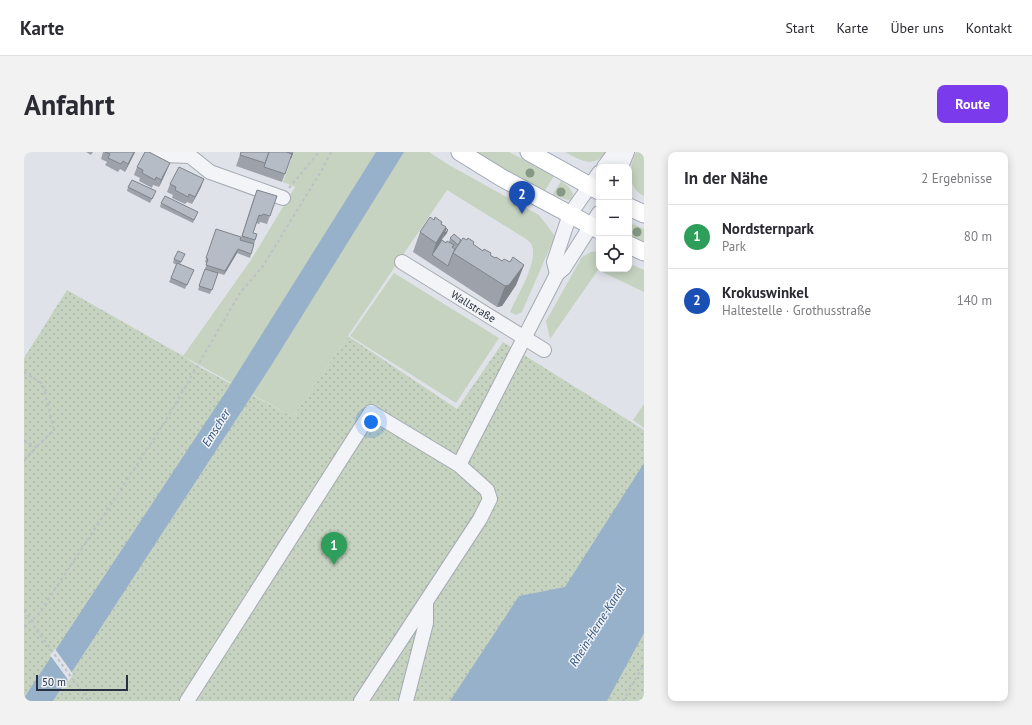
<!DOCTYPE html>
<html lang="de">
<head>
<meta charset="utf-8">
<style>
  :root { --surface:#fff; --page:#f2f2f3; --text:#2b2b33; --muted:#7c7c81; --line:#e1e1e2; --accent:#7c3aed }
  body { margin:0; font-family:"PT Sans",sans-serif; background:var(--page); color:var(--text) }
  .controls { position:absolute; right:12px; top:12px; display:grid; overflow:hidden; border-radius:8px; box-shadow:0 2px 10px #0003 }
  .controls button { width:36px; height:36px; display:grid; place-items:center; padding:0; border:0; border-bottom:1px solid var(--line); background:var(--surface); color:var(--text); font:20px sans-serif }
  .scale { position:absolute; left:12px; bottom:10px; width:92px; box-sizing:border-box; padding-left:4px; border:2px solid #273140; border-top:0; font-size:11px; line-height:14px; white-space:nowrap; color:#273140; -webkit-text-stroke:3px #eef2f6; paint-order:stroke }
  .you { position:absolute; left:347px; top:270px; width:14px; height:14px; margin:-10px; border:3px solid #fff; border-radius:50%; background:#1a73e8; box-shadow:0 0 0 6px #1a73e833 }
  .badge { display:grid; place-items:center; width:26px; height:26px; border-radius:50%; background:var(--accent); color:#fff; font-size:13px; font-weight:700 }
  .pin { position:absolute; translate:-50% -33px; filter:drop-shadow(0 1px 2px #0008) }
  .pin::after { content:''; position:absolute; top:21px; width:14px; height:12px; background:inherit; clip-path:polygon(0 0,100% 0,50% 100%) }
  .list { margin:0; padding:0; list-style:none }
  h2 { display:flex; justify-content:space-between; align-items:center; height:52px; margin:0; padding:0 16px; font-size:17px }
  h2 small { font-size:13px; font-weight:400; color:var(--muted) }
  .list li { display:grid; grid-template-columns:26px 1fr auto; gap:12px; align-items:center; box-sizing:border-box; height:64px; padding:0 16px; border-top:1px solid var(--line) }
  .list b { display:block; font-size:15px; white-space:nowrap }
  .list p { margin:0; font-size:13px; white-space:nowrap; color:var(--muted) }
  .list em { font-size:13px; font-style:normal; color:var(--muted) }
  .icon { flex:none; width:22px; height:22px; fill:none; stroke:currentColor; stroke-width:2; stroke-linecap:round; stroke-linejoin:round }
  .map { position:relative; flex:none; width:620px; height:549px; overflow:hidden; border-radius:8px }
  header { display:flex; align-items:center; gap:24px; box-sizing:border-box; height:56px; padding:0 20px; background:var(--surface); border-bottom:1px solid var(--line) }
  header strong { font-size:19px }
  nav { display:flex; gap:22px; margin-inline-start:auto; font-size:14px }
  .intro { display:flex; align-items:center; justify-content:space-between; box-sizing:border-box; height:96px; padding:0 24px }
  h1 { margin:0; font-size:28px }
  .button { padding:10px 18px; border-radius:8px; background:var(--accent); color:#fff; font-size:14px; font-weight:700 }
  main { display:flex; gap:24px; padding:0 24px }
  aside { flex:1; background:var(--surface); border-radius:8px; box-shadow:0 2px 10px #0003 }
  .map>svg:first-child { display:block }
  .grass { fill:#c5d3c0 }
  .park { fill:url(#park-dots) }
  .water { fill:#98b1ca }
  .pier { fill:#dfe3e9 }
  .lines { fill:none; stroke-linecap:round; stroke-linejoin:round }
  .minor-casing { stroke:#a4aab3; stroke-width:16 }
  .major-casing { stroke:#9ea7b5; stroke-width:19 }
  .path { stroke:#bdc1c7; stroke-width:2; stroke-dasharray:3 3; stroke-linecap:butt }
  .minor { stroke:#f2f4f7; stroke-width:14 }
  .major { stroke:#fff; stroke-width:17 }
  .tree { fill:#859985 }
  .wall { fill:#9da2aa }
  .shaded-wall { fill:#7f848b }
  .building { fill:#b6bcc6; stroke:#7f848b }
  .labels { text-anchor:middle; stroke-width:3; stroke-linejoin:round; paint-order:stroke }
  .street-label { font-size:11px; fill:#273140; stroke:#eef2f6 }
  .water-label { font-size:12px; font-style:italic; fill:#305076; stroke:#eef2f6 }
</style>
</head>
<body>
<header>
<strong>Karte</strong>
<nav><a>Start</a><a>Karte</a><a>Über uns</a><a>Kontakt</a></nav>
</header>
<div class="intro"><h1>Anfahrt</h1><a class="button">Route</a></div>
<main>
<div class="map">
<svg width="620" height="549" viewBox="0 0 620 549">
  <defs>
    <pattern id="park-dots" width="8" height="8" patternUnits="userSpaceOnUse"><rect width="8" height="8" fill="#c5d3c0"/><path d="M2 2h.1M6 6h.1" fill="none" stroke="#a9b6a6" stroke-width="1.8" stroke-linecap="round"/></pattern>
  </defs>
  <rect width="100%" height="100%" fill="#dfe3e9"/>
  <g class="grass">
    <path d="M270 0H405L425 13 515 63 531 84 498 160 492 163 486 160C493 144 514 111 508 94 508 91 504 89 502 87L423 38 269 265 159 204 227 108 271 35 259 30Z"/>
    <path d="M450 0H485L530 24 520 40Z"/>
    <path d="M541 0H582C570 17 555 8 541 0Z"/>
    <path d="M612 0H620V44C602 36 605 15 612 0Z"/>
    <path d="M537 29 545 35 549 42 548 47 544 48 528 43Z"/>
    <path d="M605 70 620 77V91L605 84Z"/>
    <path d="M575 99V117H605V111L620 118V140L574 118 526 187 522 169 558 105 567 100Z"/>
    <path d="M370 121 475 186 432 251 326 184Z"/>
    <path d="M620 252V276L609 268Z"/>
  </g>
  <path class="park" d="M43 138 159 204 174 214 269 265 324 184 433 257 479 190 620 278V549H0V206Z"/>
  <g class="water">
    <path d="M352 0H380L245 217 29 549H0V546L201 241Z"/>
    <path d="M620 311V481L583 549H426L495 444 541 435Z"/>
  </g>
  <path class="pier" d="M31 497 49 522 45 529 26 503Z"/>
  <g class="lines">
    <defs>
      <g id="minor">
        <path d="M133 0 139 3 166 4 186 20 259 46"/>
        <path d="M580 15 591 0"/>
        <path d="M597 15 603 0"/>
        <path id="s1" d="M378 110 520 198"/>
        <path d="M533 122 530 110 546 62 575 21"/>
        <path d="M435 313 533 122 540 116 575 61"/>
        <path d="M163 549 347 260 435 313 463 338 466 347 456 367 337 549"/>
        <path d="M382 549 402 471V450"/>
      </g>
      <g id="major">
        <path d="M436 0 478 26 575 78"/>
        <path d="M505 0 575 39"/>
        <path d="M605 55 620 62"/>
        <path d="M605 93 620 100"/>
      </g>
    </defs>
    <use href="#minor" class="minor-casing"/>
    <use href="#major" class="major-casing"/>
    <g class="path">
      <path d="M265 36 295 0"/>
      <path d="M0 220 19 232 30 278 12 295"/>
      <path d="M0 288 12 295 0 309"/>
      <path d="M0 458 8 469 11 476 65 549"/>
      <path d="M0 475 14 463 139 273 216 141 239 114 299 16 307 0"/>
      <path d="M599 549 620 512"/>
    </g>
    <use href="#minor" class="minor"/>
    <use href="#major" class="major"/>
  </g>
  <g class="tree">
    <circle cx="506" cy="21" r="4.5"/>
    <circle cx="537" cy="40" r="4.5"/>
    <circle cx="613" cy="80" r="4.5"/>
  </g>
  <g class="wall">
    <path d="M62 0H69L67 3Z"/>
    <path d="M79 0H111L101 20 96 17 94 20 81 13 83 10 77 7Z"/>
    <path d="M217 0H269L258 30 212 14Z"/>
    <path d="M113 15 143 18 135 35 129 33 128 36 115 29 116 26 110 23Z"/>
    <path d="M146 32 177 35 168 52 163 50 161 52 148 46 149 43 143 40Z"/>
    <path d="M104 35 130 43 126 51 103 39Z"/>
    <path d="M253 44 243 72 236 70 235 72 232 71 229 81 233 82 226 106 213 101 200 123 194 121 186 142 174 138 183 111 181 110 192 77 217 86 230 45Z"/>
    <path d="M137 51 172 64 169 71 136 55Z"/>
    <path d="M410 67 418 70 417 72 422 76 423 81 419 86 418 88 422 91 425 90 426 86 437 88 450 93 459 99 467 101 466 103 471 106 478 109 500 113 492 133 478 154 473 155 389 100 396 80Z"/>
    <path d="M161 102 156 112 170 118 161 137 145 130 153 113 149 111 150 107Z"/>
  </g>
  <g class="shaded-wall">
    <path d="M110 0H111L101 20 104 12Z"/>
    <path d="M146 11 143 18 135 35 137 28Z"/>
    <path d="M180 27 177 35 168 52 171 45Z"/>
    <path d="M422 75 415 96 408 103 412 91Z"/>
    <path d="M424 78 423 81 419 86 420 82Z"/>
    <path d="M214 97 213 101 200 123 201 119Z"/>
    <path d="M500 113 492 133 478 154 473 155 481 134Z"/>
  </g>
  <g class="building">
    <path d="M81 0H110L104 12 99 9 97 12 84 6 86 2Z"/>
    <path d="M121 0H125L146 11 137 28 132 25 131 28 118 21 119 18 113 15Z"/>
    <path d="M217 0H245L241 11 216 3Z"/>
    <path d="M245 0H263L268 2 261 22 240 15Z"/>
    <path d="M263 0H269L267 6 268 2Z"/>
    <path d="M155 15 180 27 171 45 165 42 164 45 151 38 152 35 146 32Z"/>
    <path d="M108 28 132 39 128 47 104 35Z"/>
    <path d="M233 38 253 44 246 64 239 62 238 64 235 63 229 81 233 82 231 88 218 84Z"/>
    <path d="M141 44 174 60 170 68 137 51Z"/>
    <path d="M406 65 410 68 411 65 418 70 417 72 422 75 412 91 396 80Z"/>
    <path d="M422 76 424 78 420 82Z"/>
    <path d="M192 77 217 85 216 88 230 92 227 102 214 97 201 119 182 113 184 107 182 106Z"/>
    <path d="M430 82 437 88 434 93 426 86Z"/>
    <path d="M439 86 443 88 444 86 450 90 449 92 459 99 460 97 467 101 466 103 471 106 472 105 478 109 480 107 486 110 489 105 500 113 485 133 481 134 429 101Z"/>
    <path d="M418 88 422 91 423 89 430 93 428 95 431 97 429 101 424 114 408 103Z"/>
    <path d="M154 99 161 102 157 110 150 107Z"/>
    <path d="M153 111 170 118 163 133 147 126Z"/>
    <path d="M181 117 194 121 188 138 175 134Z"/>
  </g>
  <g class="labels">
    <g class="street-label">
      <text dy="4" stroke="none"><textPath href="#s1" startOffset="84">Wallstraße</textPath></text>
    </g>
    <g class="water-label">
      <text transform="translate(192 276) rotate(-58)" y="4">Emscher</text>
      <text transform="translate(573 474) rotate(-58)" y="4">Rhein-Herne-Kanal</text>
    </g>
  </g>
</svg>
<div class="controls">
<button>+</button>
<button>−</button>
<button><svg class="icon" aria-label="locate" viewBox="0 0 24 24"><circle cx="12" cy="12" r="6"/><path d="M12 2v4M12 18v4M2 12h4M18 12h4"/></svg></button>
</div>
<div class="scale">50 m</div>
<div class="you"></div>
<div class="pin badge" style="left:310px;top:413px;background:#2e9e5b">1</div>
<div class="pin badge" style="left:498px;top:62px;background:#1a4fb4">2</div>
</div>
<aside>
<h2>In der Nähe<small>2 Ergebnisse</small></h2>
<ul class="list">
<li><span class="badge" style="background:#2e9e5b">1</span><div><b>Nordsternpark</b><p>Park</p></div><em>80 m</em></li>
<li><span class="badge" style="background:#1a4fb4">2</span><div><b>Krokuswinkel</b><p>Haltestelle · Grothusstraße</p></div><em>140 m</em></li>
</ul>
</aside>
</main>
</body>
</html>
